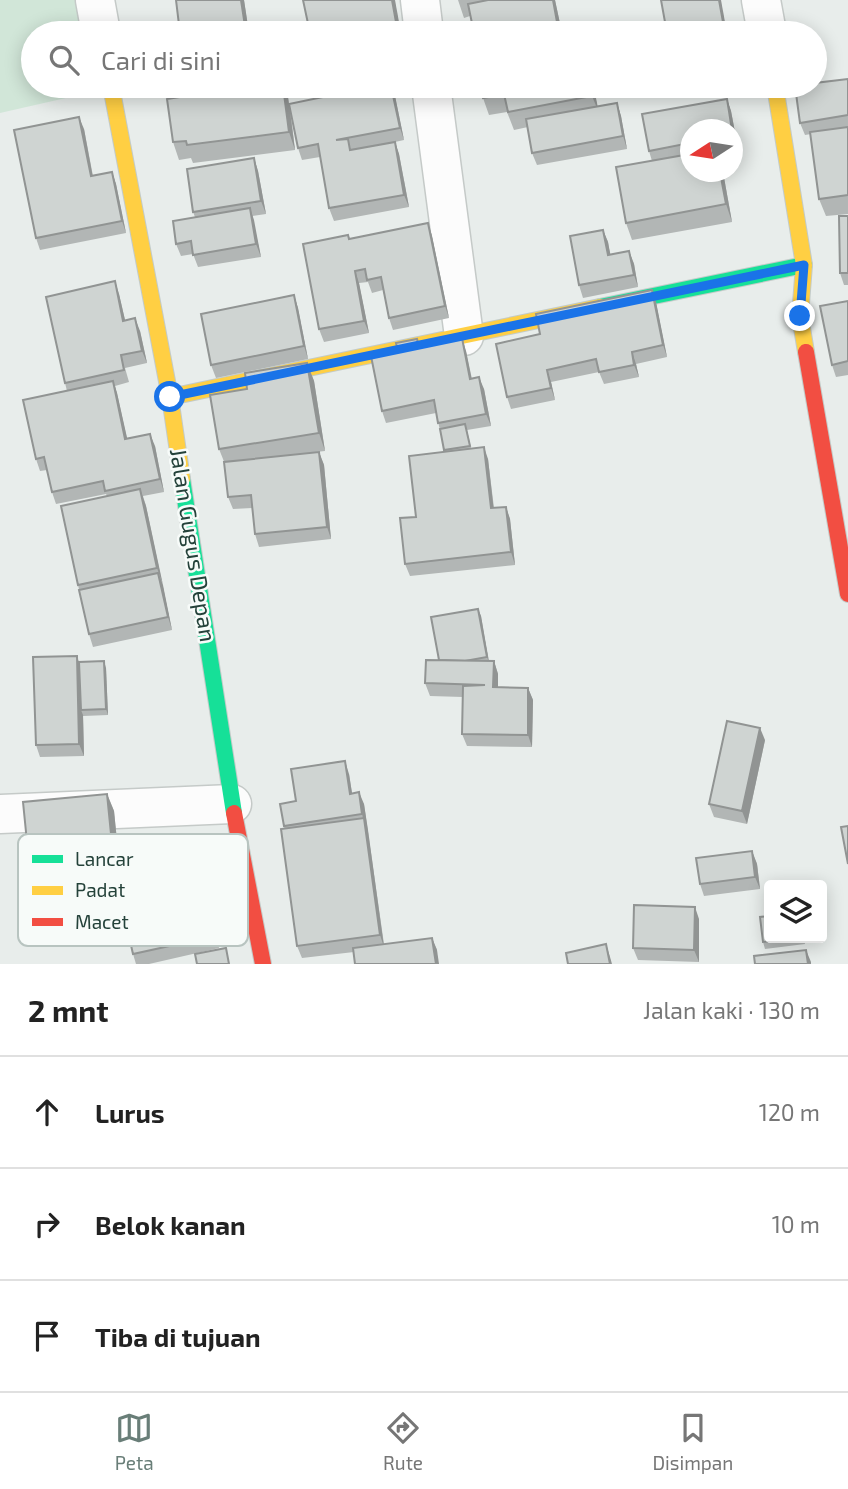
<!DOCTYPE html>
<html lang="id">
<head>
<meta charset="utf-8">
<style>
  :root { --surface:#fff; --page:#f6f6f6; --text:#222; --muted:#767676; --line:#e0e0e0; --accent:#697e78 }
  body { margin:0; font-family:"Exo 2",sans-serif; background:var(--page); color:var(--text) }
  .controls { position:absolute; right:21px; bottom:21px; display:grid; overflow:hidden; border-radius:7px; box-shadow:0 4px 18px #0003 }
  .controls button { width:63px; height:63px; display:grid; place-items:center; padding:0; border:0; border-bottom:2px solid var(--line); background:var(--surface); color:var(--text); font:35px sans-serif }
  .compass { position:absolute; left:680px; top:119px; width:63px; height:63px; border-radius:50%; background:var(--surface); box-shadow:0 4px 18px #0003; rotate:258deg }
  .stop { position:absolute; width:21px; height:21px; margin:-16px; border:5px solid #1a73e8; border-radius:50%; background:#fff }
  .stop.end { background:#1a73e8; border-color:#fff; box-shadow:0 2px 7px #0008 }
  .list { margin:0; padding:0; list-style:none }
  h2 { display:flex; justify-content:space-between; align-items:center; height:91px; margin:0; padding:0 28px; font-size:30px }
  h2 small { font-size:23px; font-weight:400; color:var(--muted) }
  .list li { display:grid; grid-template-columns:46px 1fr auto; gap:21px; align-items:center; box-sizing:border-box; height:112px; padding:0 28px; border-top:2px solid var(--line) }
  .list b { display:block; font-size:26px; white-space:nowrap }
  .list em { font-size:23px; font-style:normal; color:var(--muted) }
  .icon { flex:none; width:38px; height:38px; fill:none; stroke:currentColor; stroke-width:2; stroke-linecap:round; stroke-linejoin:round }
  .map { position:relative; flex:none; width:848px; height:964px; overflow:hidden }
  .search { position:absolute; background:var(--surface); box-shadow:0 4px 18px #0003; left:21px; right:21px; top:21px; height:77px; display:flex; align-items:center; gap:18px; box-sizing:border-box; padding:0 24px; border-radius:38px; color:var(--muted); font-size:26px }
  .sheet { height:427px; background:var(--surface) }
  nav { display:flex; justify-content:space-around; align-items:center; box-sizing:border-box; height:98px; border-top:2px solid var(--line); background:var(--surface); font-size:19px; color:var(--muted) }
  nav a { display:grid; justify-items:center; gap:4px }
  nav .on { color:var(--accent) }
  .map>svg:first-child { display:block }
  .green { fill:#d1e6d8 }
  .lines { fill:none; stroke-linecap:round; stroke-linejoin:round }
  .street-casing { stroke:#c5cac8; stroke-width:41 }
  .fast-casing { stroke:#c3cbc8; stroke-width:18 }
  .slow-casing { stroke:#c3cbc8; stroke-width:18 }
  .jam-casing { stroke:#c3cbc8; stroke-width:18 }
  .street { stroke:#fcfcfc; stroke-width:38 }
  .fast { stroke:#16e098; stroke-width:16 }
  .slow { stroke:#ffcf43; stroke-width:16 }
  .jam { stroke:#f24e42; stroke-width:16 }
  .wall { fill:#b2b6b5 }
  .shaded-wall { fill:#919493 }
  .building { fill:#cfd4d2; stroke:#919493; stroke-width:2 }
  .route { stroke:#1a73e8; stroke-width:9 }
  .labels { text-anchor:middle; stroke-width:5; stroke-linejoin:round; paint-order:stroke }
  .street-label { font-size:23px; fill:#24423a; stroke:#f7fbf9 }
  .key { fill:#f7fbf9; stroke:#b8c4c0; stroke-width:2 }
  .key-label { font-size:19px; fill:#24423a }
</style>
</head>
<body>
<div class="map">
<svg width="848" height="964" viewBox="0 0 848 964">
  <rect width="100%" height="100%" fill="#e8edeb"/>
  <path class="green" d="M0 0H84L90 33H33V86H100L101 90 0 113Z"/>
  <g class="lines">
    <defs>
      <g id="street">
        <path d="M95 0 101 33"/>
        <path d="M420 0 424 33"/>
        <path d="M761 0 767 33"/>
        <path d="M431 86 464 336"/>
        <path d="M0 814 232 804"/>
      </g>
      <g id="fast">
        <path d="M600 307 804 265"/>
        <path d="M182 479 234 813"/>
      </g>
      <g id="slow">
        <path d="M111 86 170 397 182 479"/>
        <path d="M775 86 804 265 800 316 806 352"/>
        <path d="M170 397 600 307"/>
      </g>
      <g id="jam">
        <path d="M806 352 848 594"/>
        <path d="M234 813 263 964"/>
      </g>
    </defs>
    <use href="#street" class="street-casing"/>
    <use href="#fast" class="fast-casing"/>
    <use href="#slow" class="slow-casing"/>
    <use href="#jam" class="jam-casing"/>
    <use href="#street" class="street"/>
    <use href="#fast" class="fast"/>
    <use href="#slow" class="slow"/>
    <use href="#jam" class="jam"/>
  </g>
  <g class="wall">
    <path d="M176 0H244L249 33H180Z"/>
    <path d="M458 0H555L562 33 470 16 464 18Z"/>
    <path d="M848 79V214L826 216 819 199 811 134 805 135 800 123Z"/>
    <path d="M153 86H172L153 88Z"/>
    <path d="M174 86H286L289 104 328 96V92L324 93 322 86H393L404 140 395 142 399 154 409 207 334 221 329 208 320 157 302 160 298 148 290 106 295 150 193 163 191 158 179 160 173 142 178 98Z"/>
    <path d="M480 86H615L616 89 595 93 597 107 617 103 621 116 627 149 537 165 532 153 528 127 514 130 507 112 489 115 483 98Z"/>
    <path d="M727 99 731 111 738 148 732 149V130H690V172H723L732 222 632 240 626 223 616 167 652 161 649 151 642 114Z"/>
    <path d="M84 129 93 176 112 172 116 184 126 233 40 250 36 238Z"/>
    <path d="M254 158 258 171 266 214 252 216 261 257 198 267 193 254 181 256 176 244 195 217 193 212Z"/>
    <path d="M848 216V285H844L840 273Z"/>
    <path d="M428 223 432 236 449 318 393 330 389 318 383 290 372 293 368 282 359 283 369 333 324 342 319 329 348 235 349 239Z"/>
    <path d="M603 230 608 242 610 255 629 251 634 264 638 287 583 298 579 285Z"/>
    <path d="M119 294 125 320 140 331 147 363 125 368 129 382 115 386 117 393 127 439 155 446 164 492 143 496 146 506 172 630 93 647 89 634 78 585 107 496 106 494 56 504 52 492 47 470 40 471 36 459 67 391 65 383Z"/>
    <path d="M294 295 298 308 308 359 216 378 211 365Z"/>
    <path d="M848 301V375L836 377 832 365Z"/>
    <path d="M656 302 667 357 636 364 639 377 604 384 599 372 551 382 555 400 511 409 507 397 540 334Z"/>
    <path d="M420 347 466 351 472 379 484 389 491 426 467 430 471 448 488 459 494 508 506 507 510 519 515 565 410 576 405 564 416 517 445 452 436 413 386 423 382 411Z"/>
    <path d="M307 363 314 381 325 451 307 453 319 452 324 465 331 539 259 547 255 534 252 508 233 509 228 497 225 464 219 449 247 389Z"/>
    <path d="M478 609 481 616 489 661H494L498 674V687L528 688 533 700 532 747 467 746 462 734 463 697 430 696 425 683Z"/>
    <path d="M79 662 106 668 108 715 83 716V715L84 756 40 757 36 745Z"/>
    <path d="M765 740 747 824 714 817 709 804Z"/>
    <path d="M349 774 352 793 364 804 384 944 432 938 437 950 354 952 302 958 297 946 284 826 296 801Z"/>
    <path d="M107 794 114 811 122 891 37 900 31 882Z"/>
    <path d="M752 851 757 864 760 889 704 896 700 884Z"/>
    <path d="M208 900 219 948 149 964H136L133 954Z"/>
    <path d="M699 919V962L638 960 633 948Z"/>
    <path d="M804 938 805 944 765 949 763 942Z"/>
  </g>
  <g class="shaded-wall">
    <path d="M241 0H244L249 33H248L245 26Z"/>
    <path d="M392 0H395L401 33H398Z"/>
    <path d="M553 0H555L562 33H559Z"/>
    <path d="M719 0H721L727 33H725Z"/>
    <path d="M283 86H286L287 89 295 150 289 132Z"/>
    <path d="M391 86H393L404 140 400 128Z"/>
    <path d="M590 86H592L595 93 599 113 592 96Z"/>
    <path d="M727 99 731 111 738 148 734 136Z"/>
    <path d="M617 103 621 116 627 149 623 136Z"/>
    <path d="M79 117 84 129 95 189 91 176Z"/>
    <path d="M395 142 399 154 409 207 404 195Z"/>
    <path d="M254 158 258 171 266 214 261 201Z"/>
    <path d="M112 172 116 184 126 233 122 221Z"/>
    <path d="M720 172H723L732 222 726 204Z"/>
    <path d="M250 208 254 220 261 257 256 244Z"/>
    <path d="M428 223 432 236 449 318 445 306Z"/>
    <path d="M603 230 608 242 613 268 608 255Z"/>
    <path d="M629 251 634 264 638 287 634 275Z"/>
    <path d="M355 271 359 283 369 333 364 321Z"/>
    <path d="M115 281 119 294 128 333 123 321Z"/>
    <path d="M652 290 656 302 667 357 663 345Z"/>
    <path d="M294 295 298 308 308 359 304 346Z"/>
    <path d="M135 318 140 331 147 363 142 351Z"/>
    <path d="M462 338 466 351 474 391 470 379Z"/>
    <path d="M632 352 636 364 639 377 634 365Z"/>
    <path d="M307 363 314 381 325 451 319 433Z"/>
    <path d="M547 370 551 382 555 400 551 388Z"/>
    <path d="M479 377 484 389 491 426 486 414Z"/>
    <path d="M113 381 117 393 130 451 125 439Z"/>
    <path d="M150 434 155 446 164 492 160 479Z"/>
    <path d="M484 447 488 459 495 521 491 508Z"/>
    <path d="M319 452 324 465 331 539 327 527Z"/>
    <path d="M140 489 146 506 163 585 157 568Z"/>
    <path d="M506 507 510 519 515 565 511 552Z"/>
    <path d="M158 573 163 585 172 630 168 617Z"/>
    <path d="M478 609 481 616 489 663 487 657Z"/>
    <path d="M77 656 81 669V710L83 715 84 756 79 744Z"/>
    <path d="M104 661 106 668 108 715 106 709Z"/>
    <path d="M494 661 498 674V699L493 687Z"/>
    <path d="M528 688 533 700 532 747 528 735Z"/>
    <path d="M760 728 765 740 747 824 742 811Z"/>
    <path d="M345 761 349 774 354 806 350 794Z"/>
    <path d="M359 792 364 804 368 830 384 947 380 935Z"/>
    <path d="M107 794 114 811 122 891 115 874Z"/>
    <path d="M752 851 757 864 760 889 755 877Z"/>
    <path d="M204 888 208 900 219 948 215 936Z"/>
    <path d="M695 907 699 919V962L694 950Z"/>
    <path d="M432 938 437 950 439 964H436Z"/>
    <path d="M606 944 610 957 612 964H610Z"/>
    <path d="M806 950 811 962V964H808Z"/>
  </g>
  <g class="building">
    <path d="M176 0H241L245 26 198 33H180Z"/>
    <path d="M303 0H392L398 33H310Z"/>
    <path d="M488 0H553L559 33H474L468 4Z"/>
    <path d="M661 0H719L725 33H667Z"/>
    <path d="M848 79V115L800 123 795 86H815V83Z"/>
    <path d="M186 86H283L289 132 187 145 186 141 173 142 167 99 187 96Z"/>
    <path d="M327 86H391L400 128 336 140 348 139 350 150 395 142 404 195 329 208 318 144 298 148 289 104 328 96Z"/>
    <path d="M480 86H590L592 96 508 112 504 94 483 98Z"/>
    <path d="M727 99 732 130H690V143L649 151 642 114Z"/>
    <path d="M617 103 623 136 532 153 526 119Z"/>
    <path d="M79 117 91 176 112 172 122 221 36 238 14 130Z"/>
    <path d="M848 127V195L819 199 810 132Z"/>
    <path d="M690 154V172H720L726 204 626 223 616 167Z"/>
    <path d="M254 158 261 201 193 212 187 169Z"/>
    <path d="M250 208 256 244 193 255 191 241 176 244 173 221Z"/>
    <path d="M839 216H848V273H840Z"/>
    <path d="M428 223 445 306 389 318 381 277 367 280 365 269 355 271 364 321 319 329 303 244 348 235 349 239Z"/>
    <path d="M603 230 608 255 629 251 634 275 579 285 570 236Z"/>
    <path d="M115 281 123 321 135 318 142 351 121 355 124 370 65 383 46 297Z"/>
    <path d="M652 290 663 345 632 352 634 365 599 372 596 359 547 370 551 388 507 397 496 344 540 334 536 314Z"/>
    <path d="M294 295 304 346 211 365 201 314Z"/>
    <path d="M848 301V361L832 365 820 306Z"/>
    <path d="M462 338 470 379 479 377 486 414 438 423 434 400 382 411 371 356 398 351 396 343 417 339 419 347Z"/>
    <path d="M307 363 319 433 219 449 210 395 247 389 245 373Z"/>
    <path d="M113 381 125 439 150 434 160 479 105 491 103 481 52 492 44 457 36 459 23 400Z"/>
    <path d="M465 424 470 446 444 450 440 429Z"/>
    <path d="M484 447 491 508 506 507 511 552 405 564 400 518 416 517 409 456Z"/>
    <path d="M319 452 327 527 255 534 251 495 228 497 224 462Z"/>
    <path d="M140 489 157 568 78 585 61 506Z"/>
    <path d="M158 573 168 617 89 634 79 590Z"/>
    <path d="M478 609 487 657 465 661 439 660 431 617Z"/>
    <path d="M77 656 79 744 36 745 33 657Z"/>
    <path d="M426 660 494 661 493 687 528 688V735L462 734 463 686 485 685 425 683Z"/>
    <path d="M104 661 106 709 81 710 79 662Z"/>
    <path d="M727 721 760 728 742 811 709 804Z"/>
    <path d="M345 761 350 794 359 792 362 814 284 826 280 804 296 801 291 769Z"/>
    <path d="M107 794 115 874 31 882 23 802Z"/>
    <path d="M364 818 380 935 297 946 281 829Z"/>
    <path d="M848 826V864L841 827Z"/>
    <path d="M752 851 755 877 700 884 696 858Z"/>
    <path d="M204 888 215 936 133 954 122 906Z"/>
    <path d="M634 905 695 907 694 950 633 948Z"/>
    <path d="M769 916V938H801L763 942 760 917Z"/>
    <path d="M432 938 436 964H355L353 948Z"/>
    <path d="M606 944 610 964H568L566 953Z"/>
    <path d="M226 948 229 964H197L195 954Z"/>
    <path d="M806 950 808 964H755L754 956Z"/>
  </g>
  <g class="lines">
    <path class="route" d="M170 397 804 265 800 316"/>
  </g>
  <g class="labels">
    <g class="street-label">
      <text transform="translate(193 545) rotate(81)" y="8">Jalan Gugus Depan</text>
    </g>
  </g>
  <rect x="18" y="834" width="230" height="112" rx="10" class="key"/>
  <rect x="32" y="855" width="31" height="8" fill="#16e098"/>
  <rect x="32" y="886" width="31" height="9" fill="#ffcf43"/>
  <rect x="32" y="918" width="31" height="8" fill="#f24e42"/>
  <g class="key-label">
    <text x="75" y="866">Lancar</text>
    <text x="75" y="897">Padat</text>
    <text x="75" y="929">Macet</text>
  </g>
</svg>
<div class="controls">
<button><svg class="icon" aria-label="layers" viewBox="0 0 24 24"><path d="M12 4l9 5-9 5-9-5zM3 14l9 5 9-5"/></svg></button>
</div>
<svg class="compass" viewBox="-18 -18 36 36"><path d="M0-13l5 13h-10z" fill="#e53935"/><path d="M0 13l5-13h-10z" fill="#767676"/></svg>
<div class="stop" style="left:170px;top:397px"></div>
<div class="stop end" style="left:800px;top:316px"></div>
<div class="search"><svg class="icon" aria-label="search" viewBox="0 0 24 24"><circle cx="10" cy="10" r="6"/><path d="M15 15l6 6"/></svg>Cari di sini</div>
</div>
<section class="sheet">
<h2>2 mnt<small>Jalan kaki · 130 m</small></h2>
<ul class="list">
<li><svg class="icon" aria-label="ahead" viewBox="0 0 24 24"><path d="M12 20V5M6 11l6-6 6 6"/></svg><div><b>Lurus</b></div><em>120 m</em></li>
<li><svg class="icon" aria-label="right" viewBox="0 0 24 24"><path d="M7 20v-9h11M14 6l5 5-5 5"/></svg><div><b>Belok kanan</b></div><em>10 m</em></li>
<li><svg class="icon" aria-label="arrive" viewBox="0 0 24 24"><path d="M6 21V4h12l-3 4 3 4H6"/></svg><div><b>Tiba di tujuan</b></div></li>
</ul>
</section>
<nav>
<a class="on"><svg class="icon" aria-label="map" viewBox="0 0 24 24"><path d="M3 6l6-2 6 2 6-2v14l-6 2-6-2-6 2zM9 4v14M15 6v14"/></svg>Peta</a>
<a><svg class="icon" aria-label="directions" viewBox="0 0 24 24"><path d="M12 3l9 9-9 9-9-9zM9 14v-3h6M13 9l2 2-2 2"/></svg>Rute</a>
<a><svg class="icon" aria-label="saved" viewBox="0 0 24 24"><path d="M7 4h10v16l-5-4-5 4z"/></svg>Disimpan</a>
</nav>
</body>
</html>
